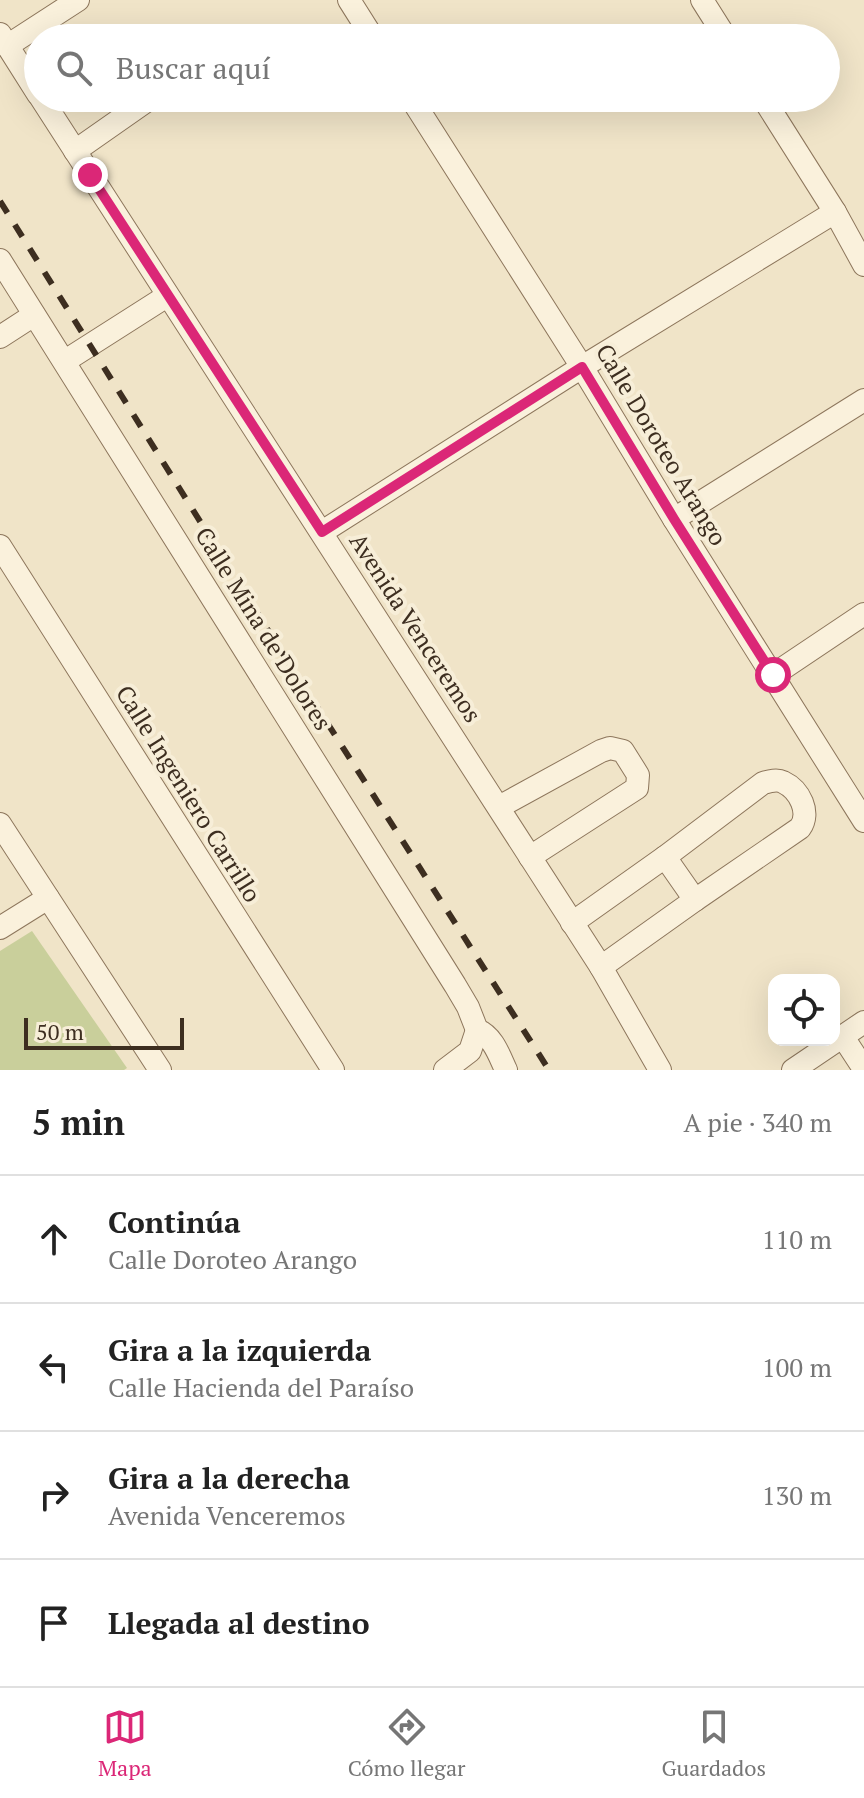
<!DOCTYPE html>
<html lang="es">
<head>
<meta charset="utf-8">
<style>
  :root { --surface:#fff; --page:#f2f2f2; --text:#222; --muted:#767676; --line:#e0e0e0; --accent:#db2777 }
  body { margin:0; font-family:"PT Serif",serif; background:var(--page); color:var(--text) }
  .controls { position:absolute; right:24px; bottom:24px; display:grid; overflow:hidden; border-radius:16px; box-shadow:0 8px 32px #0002 }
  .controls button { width:72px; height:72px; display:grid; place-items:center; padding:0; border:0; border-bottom:2px solid var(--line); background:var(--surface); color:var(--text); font:40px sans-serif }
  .scale { position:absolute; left:24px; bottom:20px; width:160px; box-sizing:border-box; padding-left:8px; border:4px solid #3d2e20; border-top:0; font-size:22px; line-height:28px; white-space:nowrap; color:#3d2e20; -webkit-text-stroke:6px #f7eed8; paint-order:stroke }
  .stop { position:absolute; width:24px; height:24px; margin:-18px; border:6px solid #db2777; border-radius:50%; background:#fff }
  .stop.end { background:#db2777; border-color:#fff; box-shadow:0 2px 8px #0008 }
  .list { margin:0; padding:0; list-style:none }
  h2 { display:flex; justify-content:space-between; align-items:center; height:104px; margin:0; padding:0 32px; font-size:34px }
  h2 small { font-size:26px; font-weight:400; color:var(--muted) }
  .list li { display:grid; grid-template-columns:52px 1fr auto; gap:24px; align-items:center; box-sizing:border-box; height:128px; padding:0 32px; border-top:2px solid var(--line) }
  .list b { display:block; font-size:30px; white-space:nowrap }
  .list p { margin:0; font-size:26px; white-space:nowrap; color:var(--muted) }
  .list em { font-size:26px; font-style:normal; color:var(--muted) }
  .icon { flex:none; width:44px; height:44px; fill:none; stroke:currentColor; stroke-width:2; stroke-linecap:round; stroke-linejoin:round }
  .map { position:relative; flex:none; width:864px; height:1070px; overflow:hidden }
  .search { position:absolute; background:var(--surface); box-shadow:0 8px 32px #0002; left:24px; right:24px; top:24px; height:88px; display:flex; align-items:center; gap:20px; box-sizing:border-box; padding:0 28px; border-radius:44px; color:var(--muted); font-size:30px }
  .sheet { height:616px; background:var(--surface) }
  nav { display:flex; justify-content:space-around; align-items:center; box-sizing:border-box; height:112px; border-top:2px solid var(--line); background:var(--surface); font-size:22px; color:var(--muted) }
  nav a { display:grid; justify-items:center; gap:4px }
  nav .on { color:var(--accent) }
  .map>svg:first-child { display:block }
  .green { fill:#c9cf9b }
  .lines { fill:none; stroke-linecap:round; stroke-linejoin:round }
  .minor-casing { stroke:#8d765c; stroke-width:24 }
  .minor { stroke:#faf1dc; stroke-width:22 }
  .rail { stroke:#3d2e20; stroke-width:6; stroke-dasharray:14 14; stroke-linecap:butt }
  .route { stroke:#db2777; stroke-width:10 }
  .labels { text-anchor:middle; stroke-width:8; stroke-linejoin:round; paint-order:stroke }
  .street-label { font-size:24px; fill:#3d2e20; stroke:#f7eed8 }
</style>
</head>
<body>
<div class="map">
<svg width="864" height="1070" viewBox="0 0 864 1070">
  <rect width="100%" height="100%" fill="#f0e4c8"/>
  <path class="green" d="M32 931 127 1068 124 1070H0V951Z"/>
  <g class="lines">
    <defs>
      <g id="minor">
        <path d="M349 0 373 38"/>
        <path d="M702 0 726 38"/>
        <path d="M0 34 38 94"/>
        <path d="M7 46 78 0"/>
        <path d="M41 98 601 967 660 1070"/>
        <path d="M411 98 582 367 674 519 864 821"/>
        <path d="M763 98 835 212 864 265"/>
        <path d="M75 151 145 102"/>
        <path d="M0 260 455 985 468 1007 477 1030"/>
        <path d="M0 337 34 315"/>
        <path d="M65 361 167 296"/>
        <path d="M674 519 864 400"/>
        <path d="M322 532 582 367 835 212"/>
        <path d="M0 546 333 1070"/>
        <path d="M773 675 864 614"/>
        <path d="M499 807 601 751 610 748 623 751 638 775 637 788 530 857"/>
        <path d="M0 824 160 1070"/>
        <path d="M665 857 763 783C770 781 777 779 783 782 800 790 811 813 800 828L695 900"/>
        <path d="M572 923 665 857 695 900 601 967"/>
        <path d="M0 928 48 898"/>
        <path d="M477 1030C493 1036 499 1055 506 1070"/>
        <path d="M843 1037 864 1069"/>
        <path d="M445 1070 470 1051 477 1030"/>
        <path d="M793 1070 864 1022"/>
      </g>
    </defs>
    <use href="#minor" class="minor-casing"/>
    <use href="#minor" class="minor"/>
    <path class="rail" d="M0 201 271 635 549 1070"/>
  </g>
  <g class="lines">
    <path class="route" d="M90 175 322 532 582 367 674 519 773 675"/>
  </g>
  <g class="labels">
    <g class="street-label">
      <text transform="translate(661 445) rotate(59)" y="8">Calle Doroteo Arango</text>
      <text transform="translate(415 628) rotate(57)" y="8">Avenida Venceremos</text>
      <text transform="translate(263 629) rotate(58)" y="8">Calle Mina de Dolores</text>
      <text transform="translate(188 794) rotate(58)" y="8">Calle Ingeniero Carrillo</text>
    </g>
  </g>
</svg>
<div class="controls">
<button><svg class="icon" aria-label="locate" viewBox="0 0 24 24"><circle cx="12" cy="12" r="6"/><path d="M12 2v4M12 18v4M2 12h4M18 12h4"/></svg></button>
</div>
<div class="scale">50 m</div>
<div class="stop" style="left:773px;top:675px"></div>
<div class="stop end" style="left:90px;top:175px"></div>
<div class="search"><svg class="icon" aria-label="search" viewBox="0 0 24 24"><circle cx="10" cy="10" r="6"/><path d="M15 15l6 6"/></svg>Buscar aquí</div>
</div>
<section class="sheet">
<h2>5 min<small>A pie · 340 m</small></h2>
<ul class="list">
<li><svg class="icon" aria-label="ahead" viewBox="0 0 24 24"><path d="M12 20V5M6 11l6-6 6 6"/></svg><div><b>Continúa</b><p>Calle Doroteo Arango</p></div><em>110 m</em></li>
<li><svg class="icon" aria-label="left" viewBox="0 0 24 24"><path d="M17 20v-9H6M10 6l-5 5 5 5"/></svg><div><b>Gira a la izquierda</b><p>Calle Hacienda del Paraíso</p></div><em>100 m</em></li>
<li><svg class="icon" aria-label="right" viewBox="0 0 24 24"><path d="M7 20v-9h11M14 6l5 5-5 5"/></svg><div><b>Gira a la derecha</b><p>Avenida Venceremos</p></div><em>130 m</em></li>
<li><svg class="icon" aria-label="arrive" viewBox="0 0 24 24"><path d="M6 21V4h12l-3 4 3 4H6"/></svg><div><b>Llegada al destino</b></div></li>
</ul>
</section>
<nav>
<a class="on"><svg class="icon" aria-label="map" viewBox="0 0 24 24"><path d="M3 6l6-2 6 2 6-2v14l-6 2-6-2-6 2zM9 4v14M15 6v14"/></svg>Mapa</a>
<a><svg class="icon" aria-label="directions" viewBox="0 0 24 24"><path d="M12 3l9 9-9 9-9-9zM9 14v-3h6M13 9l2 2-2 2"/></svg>Cómo llegar</a>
<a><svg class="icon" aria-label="saved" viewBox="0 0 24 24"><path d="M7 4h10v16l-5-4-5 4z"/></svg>Guardados</a>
</nav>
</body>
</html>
